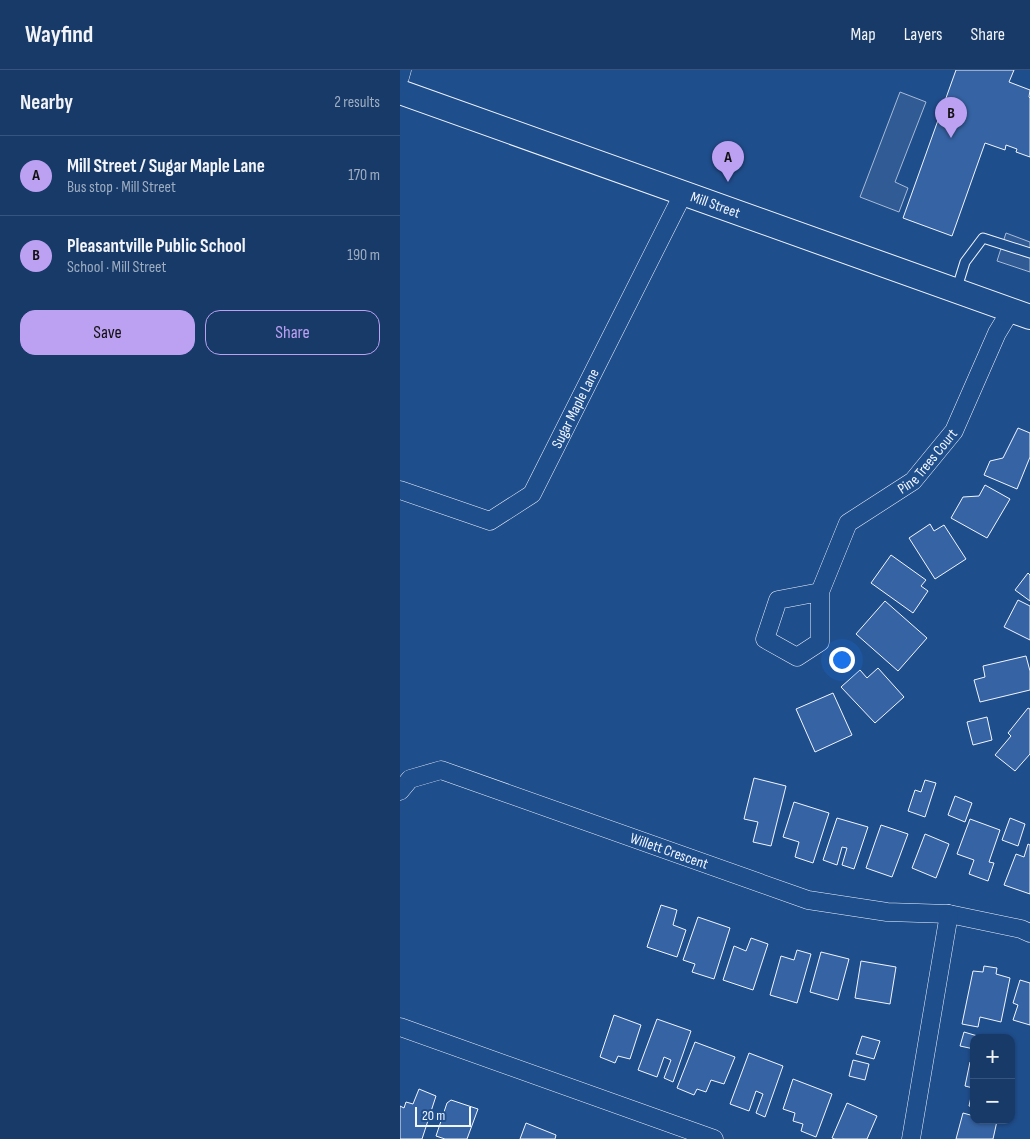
<!DOCTYPE html>
<html lang="en">
<head>
<meta charset="utf-8">
<style>
  :root { --surface:#173a69; --page:#244571; --text:#f1f3f6; --muted:#9eadc0; --line:#36547d; --accent:#bca0f2 }
  body { margin:0; font-family:"Sofia Sans Condensed",sans-serif; background:var(--page); color:var(--text) }
  .controls { position:absolute; right:15px; bottom:15px; display:grid; overflow:hidden; border-radius:10px; box-shadow:0 1px 4px #0004 }
  .controls button { width:45px; height:45px; display:grid; place-items:center; padding:0; border:0; border-bottom:1px solid var(--line); background:var(--surface); color:var(--text); font:25px sans-serif }
  .scale { position:absolute; left:15px; bottom:12px; width:56px; box-sizing:border-box; padding-left:5px; border:2px solid #f2f6ff; border-top:0; font-size:14px; line-height:18px; white-space:nowrap; color:#f2f6ff; -webkit-text-stroke:4px #1f4e8c; paint-order:stroke }
  .you { position:absolute; left:441px; top:589px; width:18px; height:18px; margin:-12px; border:4px solid #fff; border-radius:50%; background:#1a73e8; box-shadow:0 0 0 8px #1a73e833 }
  .badge { display:grid; place-items:center; width:32px; height:32px; border-radius:50%; background:var(--accent); color:#111; font-size:16px; font-weight:700 }
  .pin { position:absolute; translate:-50% -41px; filter:drop-shadow(0 1px 2px #0008) }
  .pin::after { content:''; position:absolute; top:26px; width:18px; height:15px; background:inherit; clip-path:polygon(0 0,100% 0,50% 100%) }
  .list { margin:0; padding:0; list-style:none }
  h2 { display:flex; justify-content:space-between; align-items:center; height:65px; margin:0; padding:0 20px; font-size:21px }
  h2 small { font-size:16px; font-weight:400; color:var(--muted) }
  .list li { display:grid; grid-template-columns:32px 1fr auto; gap:15px; align-items:center; box-sizing:border-box; height:80px; padding:0 20px; border-top:1px solid var(--line) }
  .list b { display:block; font-size:19px; white-space:nowrap }
  .list p { margin:0; font-size:16px; white-space:nowrap; color:var(--muted) }
  .list em { font-size:16px; font-style:normal; color:var(--muted) }
  .actions { display:flex; gap:10px; padding:15px 20px }
  .actions a { flex:1; padding:11px 0; border:1px solid var(--accent); border-radius:15px; text-align:center; font-size:18px; color:var(--accent) }
  .actions .main { background:var(--accent); color:#111 }
  .map { position:relative; flex:none; width:630px; height:1069px; overflow:hidden }
  header { display:flex; align-items:center; gap:30px; box-sizing:border-box; height:70px; padding:0 25px; background:var(--surface); border-bottom:1px solid var(--line) }
  header strong { font-size:24px }
  nav { display:flex; gap:28px; margin-inline-start:auto; font-size:18px }
  main { display:flex }
  aside { flex:1; background:var(--surface) }
  .map>svg:first-child { display:block }
  .built { fill:#305b95; stroke:#a8bbd7 }
  .building { fill:#3563a3; stroke:#f2f6ff }
  .lines { fill:none; stroke-linecap:round; stroke-linejoin:round }
  .lane-casing { stroke:#f2f6ff; stroke-width:11 }
  .street-casing { stroke:#f2f6ff; stroke-width:19 }
  .secondary-casing { stroke:#f2f6ff; stroke-width:26 }
  .lane { stroke:#1f4e8c; stroke-width:9 }
  .street { stroke:#1f4e8c; stroke-width:18 }
  .secondary { stroke:#1f4e8c; stroke-width:24 }
  .labels { text-anchor:middle; stroke-width:4; stroke-linejoin:round; paint-order:stroke }
  .street-label { font-size:15px; fill:#f2f6ff; stroke:#1f4e8c }
</style>
</head>
<body>
<header>
<strong>Wayfind</strong>
<nav><a>Map</a><a>Layers</a><a>Share</a></nav>
</header>
<main>
<aside>
<h2>Nearby<small>2 results</small></h2>
<ul class="list">
<li><span class="badge">A</span><div><b>Mill Street / Sugar Maple Lane</b><p>Bus stop · Mill Street</p></div><em>170 m</em></li>
<li><span class="badge">B</span><div><b>Pleasantville Public School</b><p>School · Mill Street</p></div><em>190 m</em></li>
</ul>
<div class="actions"><a class="main">Save</a><a>Share</a></div>
</aside>
<div class="map">
<svg width="630" height="1069" viewBox="0 0 630 1069">
  <rect width="100%" height="100%" fill="#1f4e8c"/>
  <g class="built">
    <path d="M500 22 526 32 495 112 508 118 499 142 460 127Z"/>
    <path d="M606 163 630 172V202L597 191Z"/>
  </g>
  <g class="building">
    <path d="M556 0H614L609 12 630 20 629 27 630 28V87L616 82 617 79 606 75 605 80 585 73 552 166 503 148Z"/>
    <path d="M618 358 630 363V387L617 419 584 405 590 391 603 388Z"/>
    <path d="M585 415 610 429 587 468 551 448 563 427 579 426Z"/>
    <path d="M530 454 534 461 544 455 566 489 535 509 509 468Z"/>
    <path d="M491 485 526 510 521 516 528 521 513 543 471 513Z"/>
    <path d="M628 503 630 505V531L615 520Z"/>
    <path d="M618 530 630 536V570L604 557Z"/>
    <path d="M485 531 527 568 498 601 456 564Z"/>
    <path d="M626 586 630 601V620L580 632 574 610 585 607 583 596Z"/>
    <path d="M478 598 504 627 475 653 441 617 460 600 467 608Z"/>
    <path d="M433 623 452 665 415 682 396 639Z"/>
    <path d="M628 638 630 639V684L615 701 595 685 611 666 608 663Z"/>
    <path d="M587 647 592 670 573 675 567 652Z"/>
    <path d="M354 708 386 716 371 776 353 772 358 752 344 749Z"/>
    <path d="M525 710 536 713 525 747 508 741 515 720 521 722Z"/>
    <path d="M555 726 572 733 565 752 548 745Z"/>
    <path d="M394 732 429 743 413 793 395 787 399 772 383 767Z"/>
    <path d="M437 748 468 757 454 799 442 795 447 778 442 777 437 795 423 790Z"/>
    <path d="M610 748 625 754 618 776 602 770Z"/>
    <path d="M570 749 600 760 589 792 594 793 588 811 569 804 574 790 557 784Z"/>
    <path d="M481 755 508 764 492 807 466 798Z"/>
    <path d="M525 764 549 774 536 808 512 798Z"/>
    <path d="M628 774 630 775V824L604 815 616 784 624 787Z"/>
    <path d="M261 835 277 840 273 855 286 860 277 887 247 877Z"/>
    <path d="M298 847 330 858 314 909 292 902 295 894 283 890Z"/>
    <path d="M351 868 368 874 353 920 323 910 334 876 346 881Z"/>
    <path d="M397 880 411 884 397 933 370 925 381 886 394 890Z"/>
    <path d="M421 882 449 889 438 930 410 922Z"/>
    <path d="M461 891 496 897 490 934 455 928Z"/>
    <path d="M584 896 597 898 596 904 610 908 601 952 580 947 578 957 562 954 573 901 583 902Z"/>
    <path d="M620 910 630 913V955L613 950 618 935 613 933Z"/>
    <path d="M214 945 241 955 230 989 218 986 215 993 200 987Z"/>
    <path d="M257 949 291 961 273 1012 264 1008 271 990 264 987 257 1007 238 1000Z"/>
    <path d="M564 962 581 967V968H574V979L560 976Z"/>
    <path d="M462 966 480 971 474 989 456 984Z"/>
    <path d="M295 972 335 987 324 1014 311 1010 306 1022 297 1019 294 1025 277 1018Z"/>
    <path d="M349 983 383 996 365 1047 356 1043 363 1024 356 1021 349 1041 330 1034Z"/>
    <path d="M453 990 469 994 465 1010 449 1006Z"/>
    <path d="M570 992 574 993V1037L569 1036 573 1018 565 1016Z"/>
    <path d="M393 1009 432 1024 416 1067 401 1061 403 1054 393 1051 395 1043 383 1039Z"/>
    <path d="M19 1019 36 1026 22 1069H0V1036L4 1038 6 1032 13 1034Z"/>
    <path d="M51 1030 78 1039 67 1069H45L36 1066 47 1033Z"/>
    <path d="M447 1033 477 1046 467 1069H435L432 1068Z"/>
    <path d="M563 1043 574 1046V1050H593L597 1051 593 1069H556Z"/>
    <path d="M126 1053 156 1065 155 1069H120Z"/>
  </g>
  <g class="lines">
    <defs>
      <path id="lane" d="M556 221 565 192 583 168 630 183"/>
      <g id="street">
        <path d="M0 7 2 0"/>
        <path id="s1" d="M0 420 90 451 132 424 283 124"/>
        <path id="s2" d="M420 522V572L397 587 365 569 378 530 420 522 448 453 513 411 554 361 597 263 611 240"/>
        <path id="s3" d="M0 721 10 709 41 700 408 830 487 842 549 844 621 859 630 863"/>
        <path d="M0 957 314 1069"/>
        <path d="M511 1069 549 844"/>
      </g>
      <g id="secondary">
        <path id="s4" d="M0 22 630 247"/>
      </g>
    </defs>
    <use href="#lane" class="lane-casing"/>
    <use href="#street" class="street-casing"/>
    <use href="#secondary" class="secondary-casing"/>
    <use href="#lane" class="lane"/>
    <use href="#street" class="street"/>
    <use href="#secondary" class="secondary"/>
  </g>
  <g class="labels">
    <g class="street-label">
      <text dy="5" stroke="none"><textPath href="#s4" startOffset="335">Mill Street</textPath></text>
      <text dy="5" stroke="none"><textPath href="#s1" startOffset="241">Sugar Maple Lane</textPath></text>
      <text dy="5" stroke="none"><textPath href="#s2" startOffset="374">Pine Trees Court</textPath></text>
      <text dy="5" stroke="none"><textPath href="#s3" startOffset="290">Willett Crescent</textPath></text>
    </g>
  </g>
</svg>
<div class="controls">
<button>+</button>
<button>−</button>
</div>
<div class="scale">20 m</div>
<div class="you"></div>
<div class="pin badge" style="left:328px;top:112px">A</div>
<div class="pin badge" style="left:551px;top:68px">B</div>
</div>
</main>
</body>
</html>
